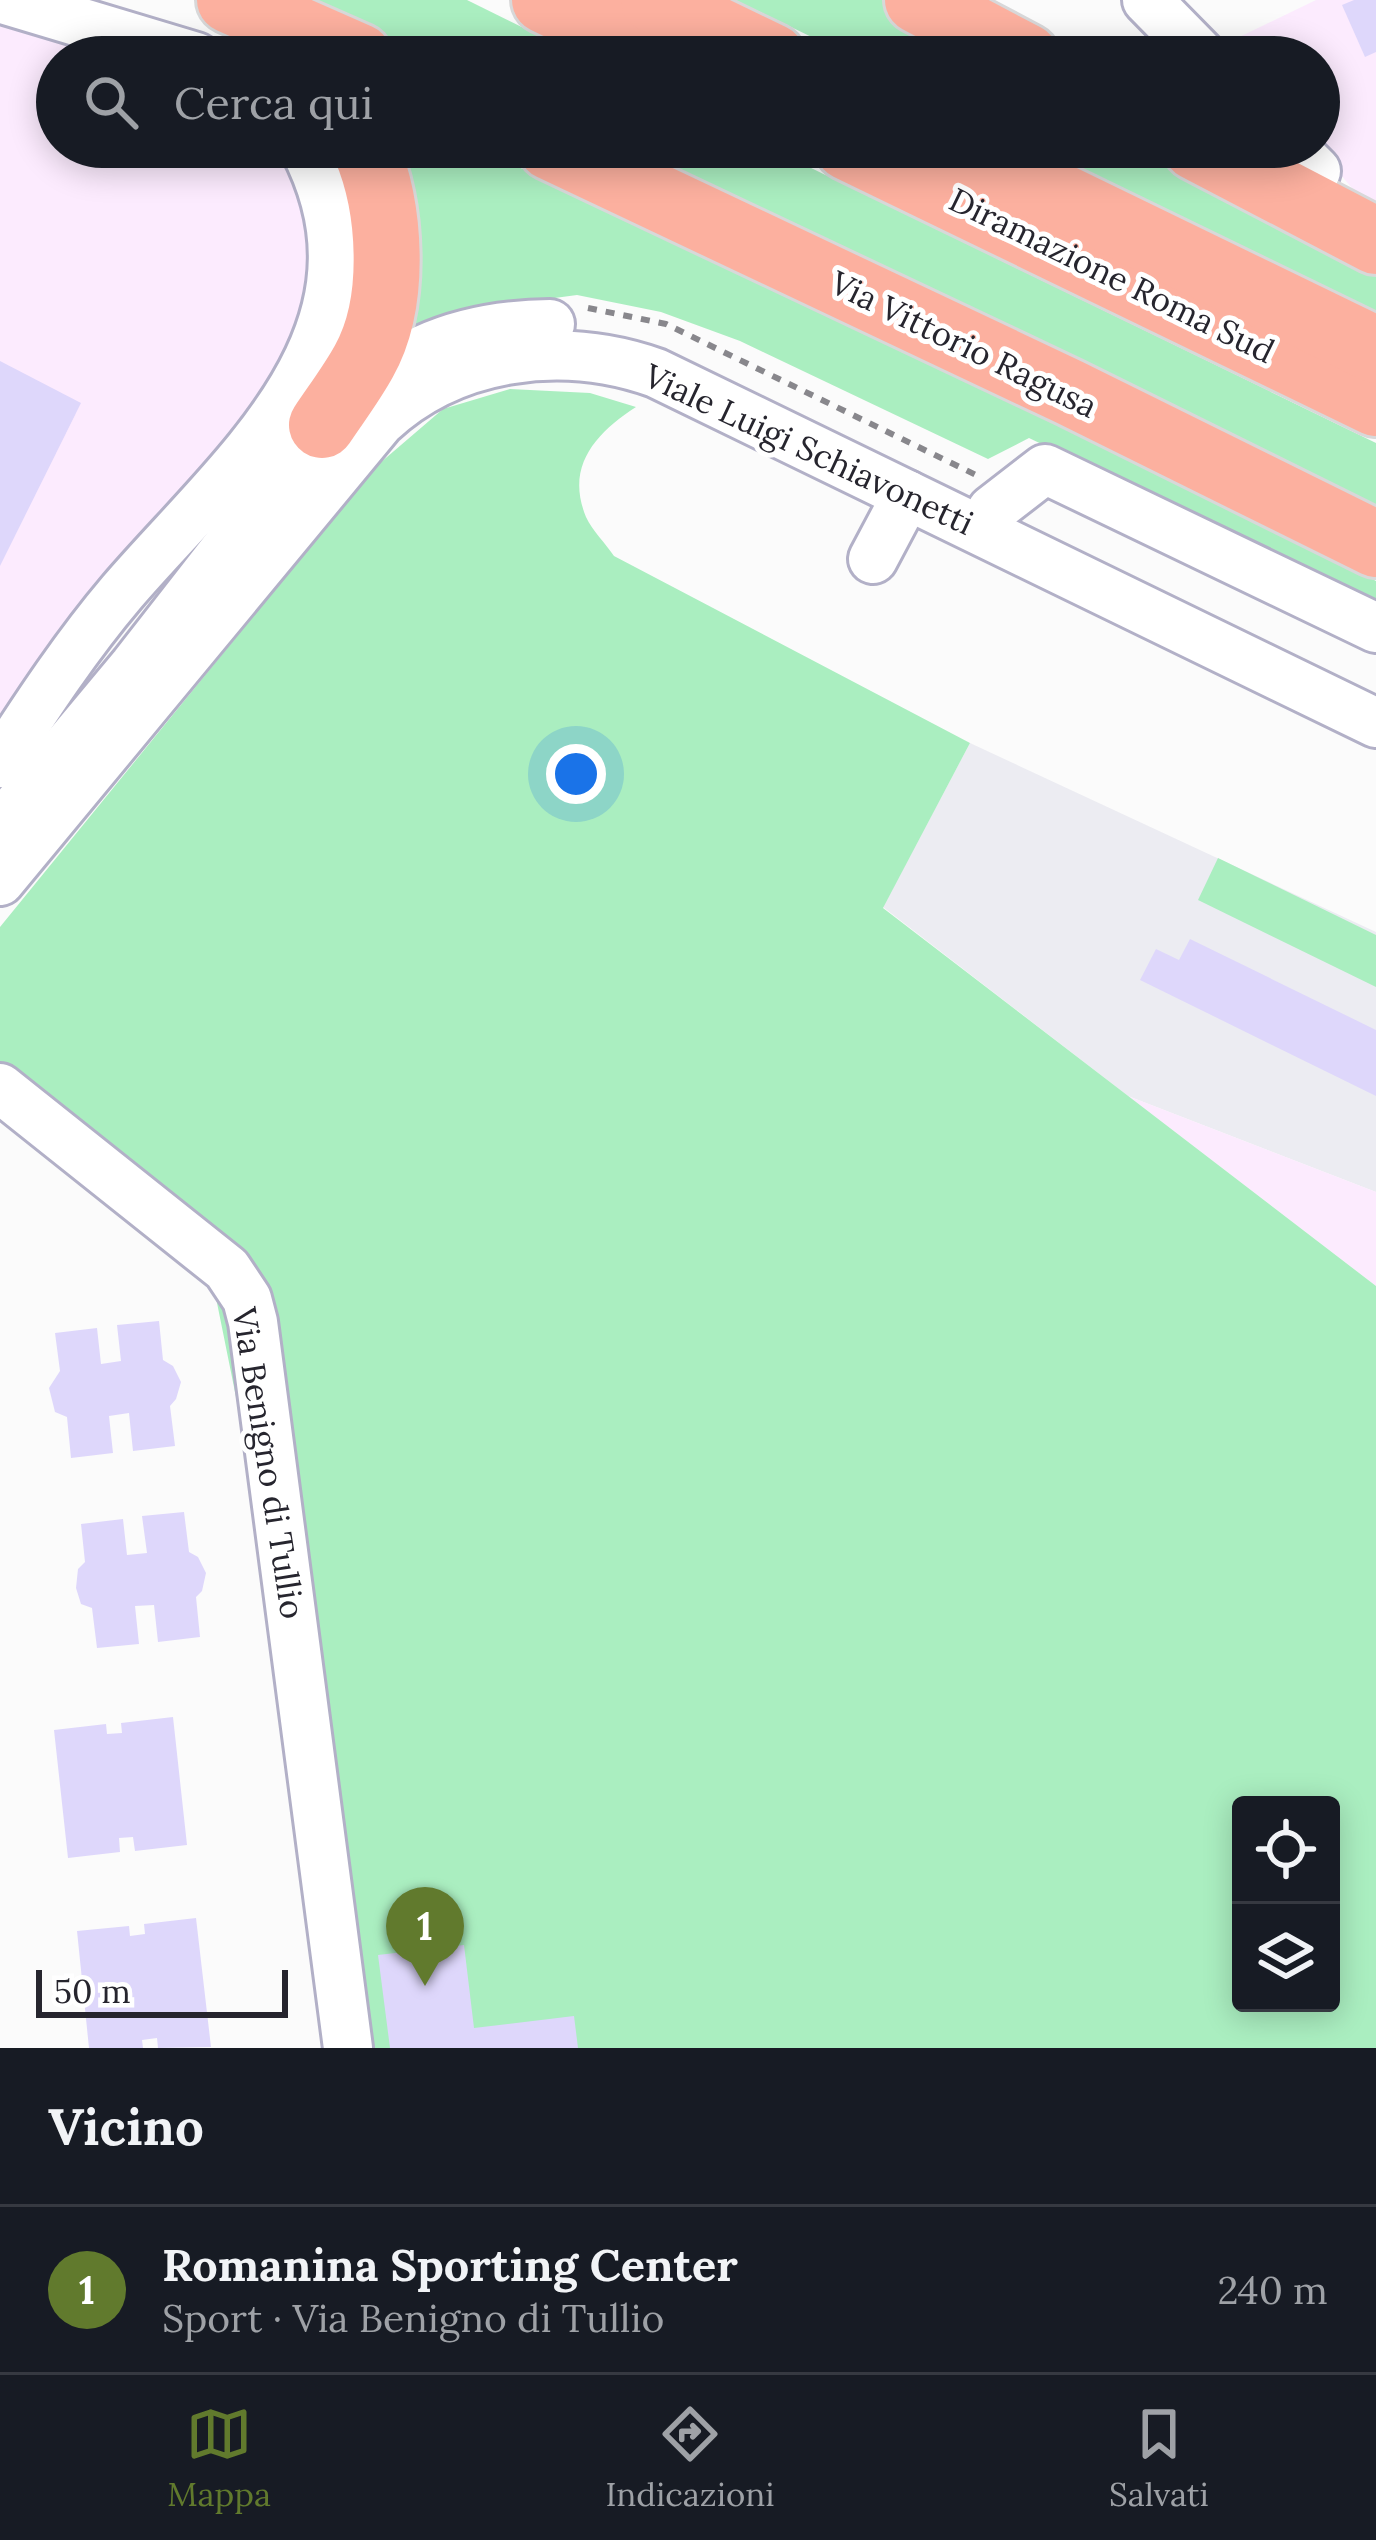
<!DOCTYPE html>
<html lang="it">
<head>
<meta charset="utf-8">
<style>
  :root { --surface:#171b24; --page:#242831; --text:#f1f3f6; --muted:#9ea1a6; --line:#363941; --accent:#617a2d }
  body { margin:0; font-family:Lora,serif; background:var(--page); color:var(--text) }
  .controls { position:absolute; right:36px; bottom:36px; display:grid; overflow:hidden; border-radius:12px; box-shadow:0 6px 30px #0003 }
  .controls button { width:108px; height:108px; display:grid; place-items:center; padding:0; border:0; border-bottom:3px solid var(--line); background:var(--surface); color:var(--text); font:60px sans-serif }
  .scale { position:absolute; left:36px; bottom:30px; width:252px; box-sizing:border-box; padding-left:12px; border:6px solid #26252e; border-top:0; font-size:33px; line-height:42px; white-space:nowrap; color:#26252e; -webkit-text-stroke:9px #fff; paint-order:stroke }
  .you { position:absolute; left:576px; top:774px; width:42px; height:42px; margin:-30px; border:9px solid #fff; border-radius:50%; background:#1a73e8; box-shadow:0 0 0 18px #1a73e833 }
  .badge { display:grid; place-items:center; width:78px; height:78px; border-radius:50%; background:var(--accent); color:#fff; font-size:39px; font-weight:700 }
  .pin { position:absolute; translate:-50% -99px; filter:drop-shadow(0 3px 6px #0008) }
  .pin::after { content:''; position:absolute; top:63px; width:42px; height:36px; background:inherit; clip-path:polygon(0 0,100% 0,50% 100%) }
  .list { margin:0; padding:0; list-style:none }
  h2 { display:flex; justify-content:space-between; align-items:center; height:156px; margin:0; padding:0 48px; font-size:51px }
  h2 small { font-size:39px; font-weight:400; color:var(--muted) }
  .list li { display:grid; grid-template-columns:78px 1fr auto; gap:36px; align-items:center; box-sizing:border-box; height:168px; padding:0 48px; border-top:3px solid var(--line) }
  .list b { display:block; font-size:45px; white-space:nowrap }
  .list p { margin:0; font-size:39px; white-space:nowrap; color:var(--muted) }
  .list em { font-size:39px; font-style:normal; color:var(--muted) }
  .icon { flex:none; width:66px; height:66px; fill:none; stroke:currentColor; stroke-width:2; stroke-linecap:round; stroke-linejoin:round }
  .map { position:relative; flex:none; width:1376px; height:2048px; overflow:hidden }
  .search { position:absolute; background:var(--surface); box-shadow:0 6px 30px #0003; left:36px; right:36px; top:36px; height:132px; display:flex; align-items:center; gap:30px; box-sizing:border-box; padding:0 42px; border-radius:66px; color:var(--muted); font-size:45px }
  .sheet { height:324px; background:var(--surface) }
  nav { display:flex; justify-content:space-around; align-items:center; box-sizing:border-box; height:168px; border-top:3px solid var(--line); background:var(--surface); font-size:33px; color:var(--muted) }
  nav a { display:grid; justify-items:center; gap:6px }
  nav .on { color:var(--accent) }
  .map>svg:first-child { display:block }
  .built { fill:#ececf2 }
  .industrial { fill:#fcebfe }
  .green { fill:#aaeec0; fill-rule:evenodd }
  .building { fill:#ded7fb }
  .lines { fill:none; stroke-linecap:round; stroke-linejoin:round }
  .minor-casing { stroke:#b2b0c7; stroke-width:54 }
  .highway-casing { stroke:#d8d8d9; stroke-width:72 }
  .path { stroke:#88878c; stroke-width:6; stroke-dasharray:9 9; stroke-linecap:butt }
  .minor { stroke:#fff; stroke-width:48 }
  .highway { stroke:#fcb09f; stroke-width:66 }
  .labels { text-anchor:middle; stroke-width:10; stroke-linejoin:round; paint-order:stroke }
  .street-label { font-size:33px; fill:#26252e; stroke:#fff }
</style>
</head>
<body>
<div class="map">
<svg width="1376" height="2048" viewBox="0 0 1376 2048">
  <rect width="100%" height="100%" fill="#fbfbfb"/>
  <path class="built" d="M970 743 1376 932V1192L1128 1096 883 907Z"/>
  <g class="industrial">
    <path d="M1316 0H1376V205L1351 187 1317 147 1319 57H1244L1231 41Z"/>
    <path d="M0 24 107 57H57V147H270L305 195 311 309 244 427 0 731Z"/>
    <path d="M1128 1096 1376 1192V1286Z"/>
  </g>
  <g class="green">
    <path d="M283 0H467L583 57H407Z"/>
    <path d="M735 0H882L990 57H853Z"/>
    <path d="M385 147H476L1160 469 1376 581V605L1029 438 988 459 740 341 661 312 577 295 496 306 387 335Z"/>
    <path d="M596 147H768L1376 443V522Z"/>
    <path d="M1038 147H1158L1376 261V312Z"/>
    <path d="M510 389 590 393 636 407C596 433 565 466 586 517 592 530 606 544 614 556L970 743 883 908 1376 1286V2048H324L256 1496 215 1293 0 1121V927L373 469 443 409ZM1241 1805H1331V2003H1241Z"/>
    <path d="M1218 858 1376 935V987L1198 900Z"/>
  </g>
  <g class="building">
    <path d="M1354 0H1376V52L1365 57 1342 5Z"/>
    <path d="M0 361 81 403 0 566Z"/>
    <path d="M1190 939 1376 1030V1096L1140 980 1156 949 1179 960Z"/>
    <path d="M159 1321 163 1360 173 1366 181 1382 176 1399 170 1406 175 1446 133 1451 129 1413 109 1416 113 1453 71 1458 67 1417 55 1412 49 1388 60 1371 55 1333 97 1328 101 1364 121 1361 117 1325Z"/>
    <path d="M184 1512 189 1552 198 1557 206 1573 202 1591 196 1597 200 1637 158 1642 154 1605 135 1606 139 1644 97 1648 92 1608 81 1604 76 1588 78 1569 85 1562 81 1524 123 1519 127 1555 147 1553 142 1516Z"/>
    <path d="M173 1717 187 1845 135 1851 133 1837 119 1838 120 1852 68 1858 54 1730 106 1724 107 1734 122 1733 121 1723Z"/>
    <path d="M196 1918 211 2047 158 2048 157 2038 142 2040 143 2048H89L77 1931 129 1926 130 1936 145 1934 144 1924Z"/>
    <path d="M464 1945 474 2028 574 2016 578 2048H390L378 1955Z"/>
  </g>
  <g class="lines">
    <defs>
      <g id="minor">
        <path d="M6 0 196 57"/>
        <path d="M1147 0 1203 57"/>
        <path d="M1292 147 1316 171"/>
        <path d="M992 510 1045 469 1376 628"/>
        <path d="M873 559 907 495"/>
        <path d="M0 763C38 704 77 645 122 592 231 465 401 333 304 147"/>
        <path d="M0 827 134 666 322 425C391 356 451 325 550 324"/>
        <path d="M0 881 380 422C454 353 563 340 656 373L1376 723"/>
        <path d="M0 1088 227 1269 247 1299 253 1322 348 2048"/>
      </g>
      <g id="highway">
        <path d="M230 0 359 57"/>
        <path d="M545 0 663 57"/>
        <path d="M654 0 772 57"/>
        <path d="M918 0 1026 57"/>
        <path d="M551 147 1069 392 1376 544"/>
        <path d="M848 147 1376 403"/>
        <path d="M958 147 1376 350"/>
        <path d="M1196 147 1376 241"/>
        <path d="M322 425C336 404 352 383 364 361 397 302 391 207 365 147"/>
      </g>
    </defs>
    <use href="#minor" class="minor-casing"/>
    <use href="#highway" class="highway-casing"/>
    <path class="path" d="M588 308 666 324 976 475"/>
    <use href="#minor" class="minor"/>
    <use href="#highway" class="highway"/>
  </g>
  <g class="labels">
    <g class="street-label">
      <text transform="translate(1112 275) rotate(26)" y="12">Diramazione Roma Sud</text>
      <text transform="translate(964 344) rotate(26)" y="12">Via Vittorio Ragusa</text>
      <text transform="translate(809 449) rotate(25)" y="12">Viale Luigi Schiavonetti</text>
      <text transform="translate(269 1463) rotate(81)" y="12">Via Benigno di Tullio</text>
    </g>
  </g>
</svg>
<div class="controls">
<button><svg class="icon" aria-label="locate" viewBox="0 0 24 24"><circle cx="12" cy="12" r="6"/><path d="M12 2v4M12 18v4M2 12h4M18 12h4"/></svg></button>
<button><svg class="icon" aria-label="layers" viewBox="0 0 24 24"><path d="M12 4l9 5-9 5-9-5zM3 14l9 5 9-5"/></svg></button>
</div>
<div class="scale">50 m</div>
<div class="you"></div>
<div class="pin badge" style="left:425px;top:1986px">1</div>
<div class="search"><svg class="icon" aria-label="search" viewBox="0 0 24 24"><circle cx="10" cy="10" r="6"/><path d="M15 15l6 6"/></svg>Cerca qui</div>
</div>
<section class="sheet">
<h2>Vicino<small></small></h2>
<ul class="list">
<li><span class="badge">1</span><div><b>Romanina Sporting Center</b><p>Sport · Via Benigno di Tullio</p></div><em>240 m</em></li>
</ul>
</section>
<nav>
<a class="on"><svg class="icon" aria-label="map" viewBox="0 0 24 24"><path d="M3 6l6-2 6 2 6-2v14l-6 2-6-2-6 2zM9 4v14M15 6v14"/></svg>Mappa</a>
<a><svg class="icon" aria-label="directions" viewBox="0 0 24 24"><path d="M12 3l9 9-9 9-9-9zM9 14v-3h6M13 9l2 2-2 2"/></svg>Indicazioni</a>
<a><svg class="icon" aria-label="saved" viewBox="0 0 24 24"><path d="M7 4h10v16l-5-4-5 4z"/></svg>Salvati</a>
</nav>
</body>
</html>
